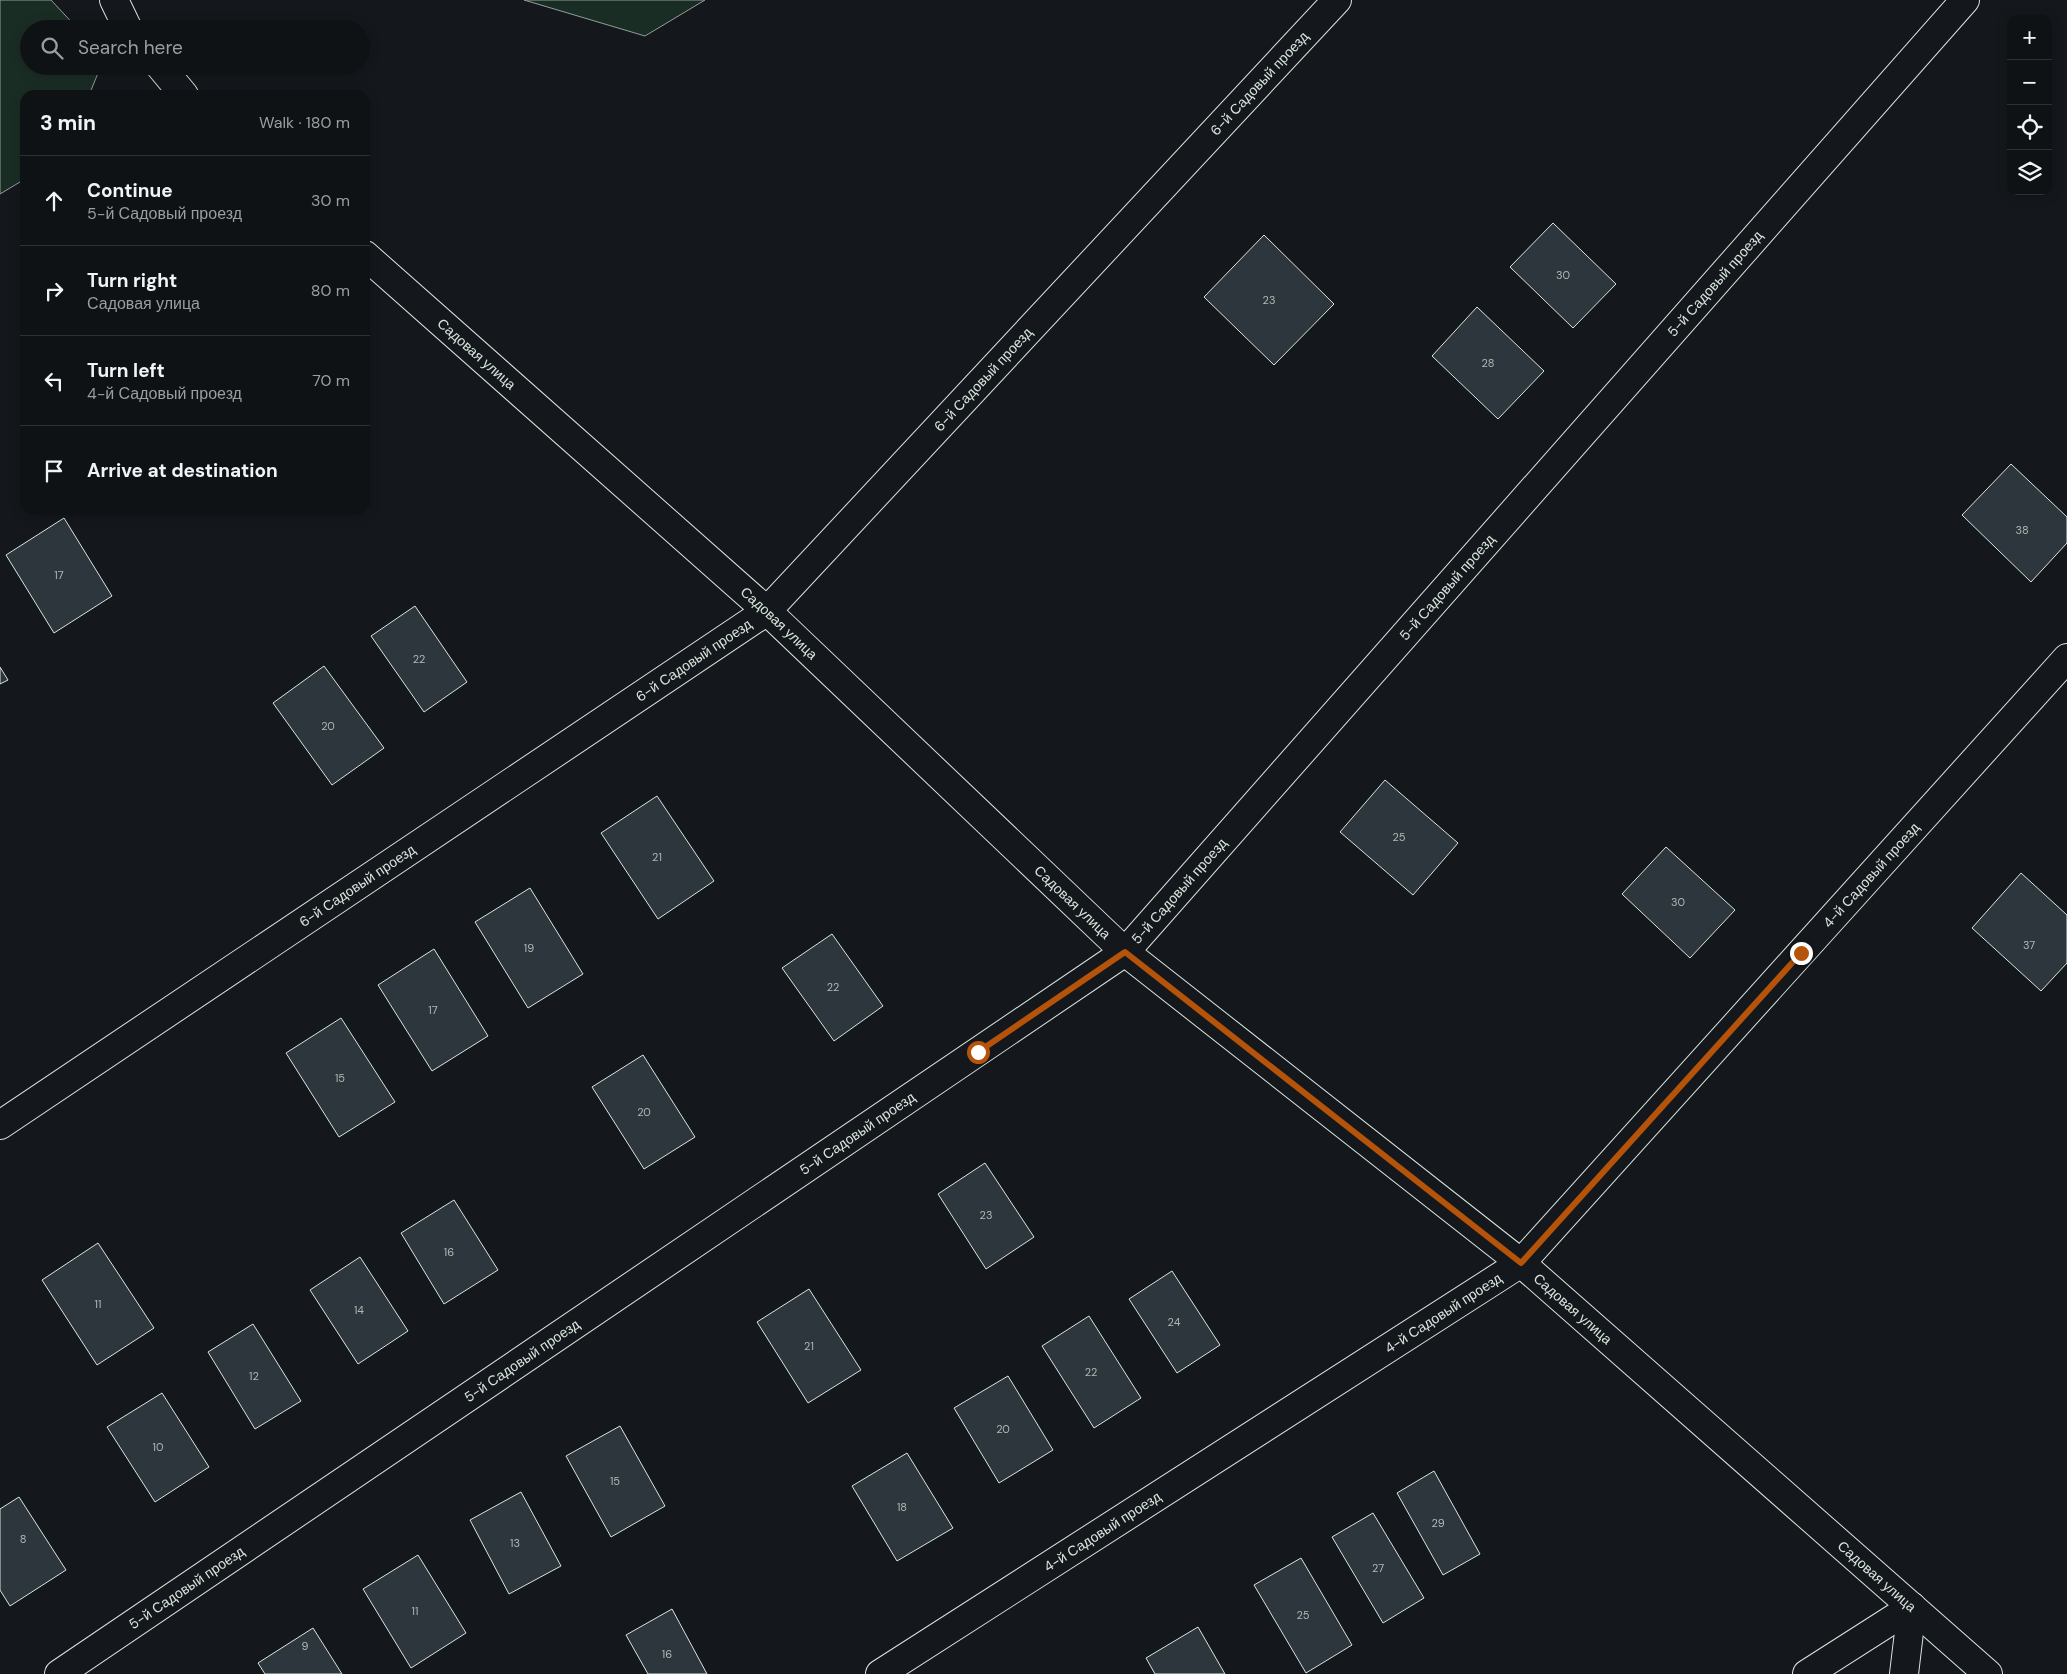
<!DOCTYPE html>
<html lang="en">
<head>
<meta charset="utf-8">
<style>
  :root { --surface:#0f1215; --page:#181b1e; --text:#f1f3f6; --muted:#9b9ea0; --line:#2f3234 }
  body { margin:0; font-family:"DM Sans",sans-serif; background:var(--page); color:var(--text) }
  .controls { position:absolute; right:15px; top:15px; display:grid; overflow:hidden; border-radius:10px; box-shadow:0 2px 12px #0003 }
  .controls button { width:45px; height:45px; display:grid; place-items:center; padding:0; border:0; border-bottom:1px solid var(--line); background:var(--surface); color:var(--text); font:25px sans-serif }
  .stop { position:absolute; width:15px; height:15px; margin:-11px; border:4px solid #b45309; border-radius:50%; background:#fff }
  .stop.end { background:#b45309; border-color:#fff; box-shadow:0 1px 5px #0008 }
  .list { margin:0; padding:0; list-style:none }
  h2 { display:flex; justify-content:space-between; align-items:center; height:65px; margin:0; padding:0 20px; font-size:21px }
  h2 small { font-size:16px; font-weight:400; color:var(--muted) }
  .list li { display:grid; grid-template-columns:32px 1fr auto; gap:15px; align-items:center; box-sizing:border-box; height:90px; padding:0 20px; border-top:1px solid var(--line) }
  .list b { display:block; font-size:19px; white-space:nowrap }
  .list p { margin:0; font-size:16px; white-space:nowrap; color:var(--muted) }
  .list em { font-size:16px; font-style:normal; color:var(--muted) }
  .icon { flex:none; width:28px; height:28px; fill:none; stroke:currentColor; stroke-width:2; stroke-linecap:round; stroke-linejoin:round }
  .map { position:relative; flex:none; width:2067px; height:1674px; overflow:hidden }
  .search { position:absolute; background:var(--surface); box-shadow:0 2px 12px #0003; left:20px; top:20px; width:350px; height:55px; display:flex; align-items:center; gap:12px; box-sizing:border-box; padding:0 18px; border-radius:28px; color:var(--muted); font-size:19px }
  .panel { position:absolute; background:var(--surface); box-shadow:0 2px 12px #0003; left:20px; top:90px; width:350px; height:425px; border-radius:15px }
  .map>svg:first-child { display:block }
  .green { fill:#1a2d24; stroke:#939e99 }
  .building { fill:#2c363c; stroke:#d8e6dc }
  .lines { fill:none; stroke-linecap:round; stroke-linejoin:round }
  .minor-casing { stroke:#d8e6dc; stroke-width:30 }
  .minor { stroke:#14181c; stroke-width:28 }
  .route { stroke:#b45309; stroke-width:6 }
  .labels { text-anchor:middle; stroke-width:4; stroke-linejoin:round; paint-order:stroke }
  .number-label { font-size:11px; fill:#adbab4 }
  .street-label { font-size:14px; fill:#d8e6dc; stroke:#14181c }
</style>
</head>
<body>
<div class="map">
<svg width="2067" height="1674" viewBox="0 0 2067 1674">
  <rect width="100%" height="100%" fill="#14181c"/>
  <g class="green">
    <path d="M0 0H51L78 29H29V66H101L89 95H25V179L0 194Z"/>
    <path d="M524 0H705L645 36Z"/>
  </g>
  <g class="building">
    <path d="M1553 223 1616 284 1573 328 1510 267Z"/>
    <path d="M1264 235 1334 304 1274 365 1204 297Z"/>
    <path d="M1477 307 1544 371 1498 419 1432 356Z"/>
    <path d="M2011 464 2067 517V543L2031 582 1962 515Z"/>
    <path d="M64 518 112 596 54 633 6 555Z"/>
    <path d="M415 606 467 682 424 712 371 636Z"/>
    <path d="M324 666 384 748 332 785 273 703Z"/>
    <path d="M0 667 8 680 0 684Z"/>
    <path d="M1385 780 1458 843 1413 895 1340 832Z"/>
    <path d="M657 796 714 881 658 919 601 833Z"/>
    <path d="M1666 847 1735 910 1690 958 1622 894Z"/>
    <path d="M2021 873 2067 915V963L2041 991 1972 928Z"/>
    <path d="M530 888 583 974 528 1008 475 922Z"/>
    <path d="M832 934 883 1006 834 1041 782 968Z"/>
    <path d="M434 949 488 1036 432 1071 378 985Z"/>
    <path d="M341 1018 395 1102 339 1137 286 1053Z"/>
    <path d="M643 1055 695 1137 644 1169 592 1087Z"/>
    <path d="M985 1163 1034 1237 986 1269 938 1194Z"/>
    <path d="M454 1200 498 1270 444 1304 401 1233Z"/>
    <path d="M98 1243 154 1328 97 1365 42 1280Z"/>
    <path d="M360 1257 408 1331 358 1364 310 1290Z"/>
    <path d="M1172 1271 1220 1345 1177 1373 1129 1299Z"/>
    <path d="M809 1289 861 1370 808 1403 757 1322Z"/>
    <path d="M1089 1316 1141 1398 1094 1428 1042 1346Z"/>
    <path d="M253 1324 301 1401 255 1429 208 1352Z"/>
    <path d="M1008 1376 1053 1450 999 1483 954 1408Z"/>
    <path d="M162 1393 209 1467 155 1502 107 1427Z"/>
    <path d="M620 1426 665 1506 611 1537 566 1456Z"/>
    <path d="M907 1453 953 1528 897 1561 852 1486Z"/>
    <path d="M1434 1471 1480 1554 1443 1575 1397 1493Z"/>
    <path d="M521 1492 561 1566 509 1594 470 1520Z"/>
    <path d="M19 1497 66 1570 10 1606 0 1590V1509Z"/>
    <path d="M1373 1513 1424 1598 1383 1623 1332 1537Z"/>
    <path d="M418 1555 466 1633 411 1668 363 1589Z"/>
    <path d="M1301 1558 1352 1645 1306 1673 1254 1585Z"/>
    <path d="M672 1609 707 1674H648L626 1635Z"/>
    <path d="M1198 1627 1225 1674H1155L1146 1658Z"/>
    <path d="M313 1628 342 1674H265L258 1663Z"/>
  </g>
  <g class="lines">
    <defs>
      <g id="minor">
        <path d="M114 0 128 29"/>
        <path d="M160 66 184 95"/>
        <path id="s1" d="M365 255 767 611 1125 952 1521 1263 1988 1674"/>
        <path id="s2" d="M0 1125 767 611 1337 0"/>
        <path id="s3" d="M59 1674 1125 952 1965 0"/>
        <path id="s4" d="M880 1674 1521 1263 2067 658"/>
        <path d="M1807 1674 1912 1607"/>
        <path d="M1904 1674 1912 1607"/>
      </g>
    </defs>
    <use href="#minor" class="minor-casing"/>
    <use href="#minor" class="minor"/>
  </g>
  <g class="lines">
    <path class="route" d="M978 1052 1125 952 1521 1263 1801 953"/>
  </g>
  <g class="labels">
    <g class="number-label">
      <text x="1563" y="279">30</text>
      <text x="1269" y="304">23</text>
      <text x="1488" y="367">28</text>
      <text x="2022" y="534">38</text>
      <text x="59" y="579">17</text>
      <text x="419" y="663">22</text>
      <text x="328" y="730">20</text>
      <text x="1399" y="841">25</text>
      <text x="657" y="861">21</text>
      <text x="1678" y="906">30</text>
      <text x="2029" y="949">37</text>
      <text x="529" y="952">19</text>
      <text x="833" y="991">22</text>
      <text x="433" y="1014">17</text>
      <text x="340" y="1082">15</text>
      <text x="644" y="1116">20</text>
      <text x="986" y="1219">23</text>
      <text x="449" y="1256">16</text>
      <text x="98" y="1308">11</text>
      <text x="359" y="1314">14</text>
      <text x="1174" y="1326">24</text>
      <text x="809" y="1350">21</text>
      <text x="1091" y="1376">22</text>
      <text x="254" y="1380">12</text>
      <text x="1003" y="1433">20</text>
      <text x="158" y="1451">10</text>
      <text x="615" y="1485">15</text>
      <text x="902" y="1511">18</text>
      <text x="1438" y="1527">29</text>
      <text x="23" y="1543">8</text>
      <text x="515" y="1547">13</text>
      <text x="1378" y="1572">27</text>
      <text x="415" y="1615">11</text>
      <text x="1303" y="1619">25</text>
      <text x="305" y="1650">9</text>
      <text x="667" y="1658">16</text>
    </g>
    <g class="street-label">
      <text dy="5" stroke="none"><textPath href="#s2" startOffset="1645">6-й Садовый проезд</textPath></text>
      <text dy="5" stroke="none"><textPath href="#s3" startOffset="2179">5-й Садовый проезд</textPath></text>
      <text dy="5" stroke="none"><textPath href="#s1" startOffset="149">Садовая улица</textPath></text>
      <text dy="5" stroke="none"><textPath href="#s2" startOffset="1240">6-й Садовый проезд</textPath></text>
      <text dy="5" stroke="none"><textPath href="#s3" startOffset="1774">5-й Садовый проезд</textPath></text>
      <text dy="5" stroke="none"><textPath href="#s1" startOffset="554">Садовая улица</textPath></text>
      <text dy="5" stroke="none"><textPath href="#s2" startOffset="835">6-й Садовый проезд</textPath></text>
      <text dy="5" stroke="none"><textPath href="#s4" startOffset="1284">4-й Садовый проезд</textPath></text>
      <text dy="5" stroke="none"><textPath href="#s2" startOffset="430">6-й Садовый проезд</textPath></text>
      <text dy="5" stroke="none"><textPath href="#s3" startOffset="1369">5-й Садовый проезд</textPath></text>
      <text dy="5" stroke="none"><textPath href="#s1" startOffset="959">Садовая улица</textPath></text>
      <text dy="5" stroke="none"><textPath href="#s3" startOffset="964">5-й Садовый проезд</textPath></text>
      <text dy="5" stroke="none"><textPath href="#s1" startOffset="1604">Садовая улица</textPath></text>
      <text dy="5" stroke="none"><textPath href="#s4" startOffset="669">4-й Садовый проезд</textPath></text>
      <text dy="5" stroke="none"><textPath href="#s3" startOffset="559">5-й Садовый проезд</textPath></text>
      <text dy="5" stroke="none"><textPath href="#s4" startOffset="264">4-й Садовый проезд</textPath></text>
      <text dy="5" stroke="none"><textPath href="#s1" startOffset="2009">Садовая улица</textPath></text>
      <text dy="5" stroke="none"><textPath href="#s3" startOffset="154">5-й Садовый проезд</textPath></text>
    </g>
  </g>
</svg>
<div class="controls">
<button>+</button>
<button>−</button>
<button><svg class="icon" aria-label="locate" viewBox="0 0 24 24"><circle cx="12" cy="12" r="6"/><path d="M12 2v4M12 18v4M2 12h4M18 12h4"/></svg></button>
<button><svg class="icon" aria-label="layers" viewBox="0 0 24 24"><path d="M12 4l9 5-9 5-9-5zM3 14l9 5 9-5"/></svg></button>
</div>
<div class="stop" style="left:978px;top:1052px"></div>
<div class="stop end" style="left:1801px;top:953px"></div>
<div class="search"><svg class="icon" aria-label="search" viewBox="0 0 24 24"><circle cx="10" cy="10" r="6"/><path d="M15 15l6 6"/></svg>Search here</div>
<section class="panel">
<h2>3 min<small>Walk · 180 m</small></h2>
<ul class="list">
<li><svg class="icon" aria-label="ahead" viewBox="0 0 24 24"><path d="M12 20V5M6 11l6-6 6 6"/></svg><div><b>Continue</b><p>5-й Садовый проезд</p></div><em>30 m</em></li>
<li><svg class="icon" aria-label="right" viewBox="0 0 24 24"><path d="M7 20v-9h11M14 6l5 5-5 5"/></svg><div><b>Turn right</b><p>Садовая улица</p></div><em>80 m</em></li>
<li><svg class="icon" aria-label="left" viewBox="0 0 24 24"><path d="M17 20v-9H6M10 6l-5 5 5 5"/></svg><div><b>Turn left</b><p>4-й Садовый проезд</p></div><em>70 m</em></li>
<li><svg class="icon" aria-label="arrive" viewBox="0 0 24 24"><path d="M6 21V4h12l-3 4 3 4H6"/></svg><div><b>Arrive at destination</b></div></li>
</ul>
</section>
</div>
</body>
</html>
